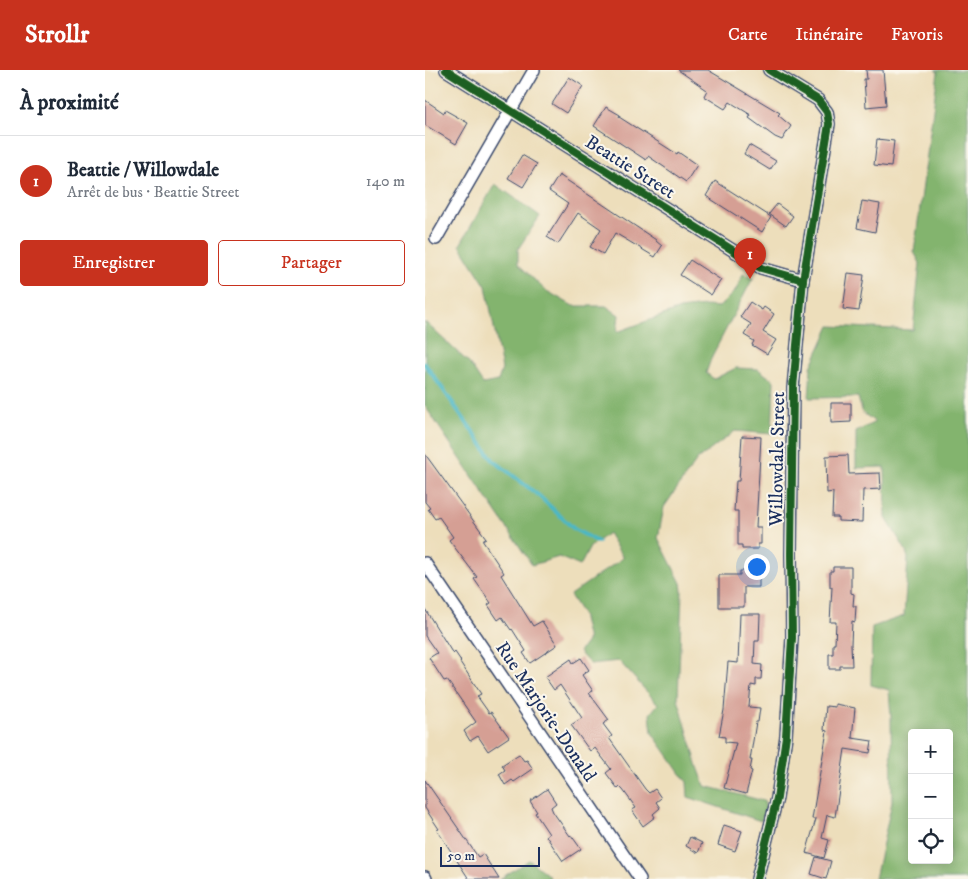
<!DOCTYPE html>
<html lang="fr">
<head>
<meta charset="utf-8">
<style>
  :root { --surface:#fff; --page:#f2f2f3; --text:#1f2937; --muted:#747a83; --line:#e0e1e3; --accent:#c8321e }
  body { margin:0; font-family:"IM FELL DW Pica",serif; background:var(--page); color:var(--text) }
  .controls { position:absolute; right:15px; bottom:15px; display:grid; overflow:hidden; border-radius:5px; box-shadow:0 2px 12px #0003 }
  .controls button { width:45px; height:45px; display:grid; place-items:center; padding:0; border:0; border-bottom:1px solid var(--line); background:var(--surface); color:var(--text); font:25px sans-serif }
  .scale { position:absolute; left:15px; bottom:12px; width:100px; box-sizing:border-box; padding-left:5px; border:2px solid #1b2f5e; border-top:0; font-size:14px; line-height:18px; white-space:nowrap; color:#1b2f5e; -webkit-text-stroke:4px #fbf7ec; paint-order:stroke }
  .you { position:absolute; left:331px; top:496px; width:18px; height:18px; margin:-12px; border:4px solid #fff; border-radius:50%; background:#1a73e8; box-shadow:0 0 0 8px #1a73e833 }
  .badge { display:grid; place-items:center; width:32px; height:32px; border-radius:50%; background:var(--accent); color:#fff; font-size:16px; font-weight:700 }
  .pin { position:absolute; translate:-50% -41px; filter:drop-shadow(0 1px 2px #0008) }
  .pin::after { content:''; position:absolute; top:26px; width:18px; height:15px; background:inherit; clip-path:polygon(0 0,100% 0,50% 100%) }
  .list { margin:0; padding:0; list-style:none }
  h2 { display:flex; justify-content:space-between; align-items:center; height:65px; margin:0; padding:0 20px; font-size:21px }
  h2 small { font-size:16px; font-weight:400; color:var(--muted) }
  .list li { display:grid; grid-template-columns:32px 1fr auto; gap:15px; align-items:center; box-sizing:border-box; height:90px; padding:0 20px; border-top:1px solid var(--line) }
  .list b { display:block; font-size:19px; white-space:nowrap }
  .list p { margin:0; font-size:16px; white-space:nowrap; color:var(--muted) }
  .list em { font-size:16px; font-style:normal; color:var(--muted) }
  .actions { display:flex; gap:10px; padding:15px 20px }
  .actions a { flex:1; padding:11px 0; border:1px solid var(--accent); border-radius:5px; text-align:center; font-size:18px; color:var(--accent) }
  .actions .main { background:var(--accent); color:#fff }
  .icon { flex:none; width:28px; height:28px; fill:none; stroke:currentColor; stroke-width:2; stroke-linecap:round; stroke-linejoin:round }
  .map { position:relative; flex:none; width:543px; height:809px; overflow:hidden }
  header { display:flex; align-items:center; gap:30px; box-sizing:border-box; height:70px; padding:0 25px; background:var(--accent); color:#fff }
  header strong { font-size:24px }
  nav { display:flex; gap:28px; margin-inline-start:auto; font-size:18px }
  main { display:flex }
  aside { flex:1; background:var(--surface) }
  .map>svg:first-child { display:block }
  .forest { fill:#83b46e; stroke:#4f7266; fill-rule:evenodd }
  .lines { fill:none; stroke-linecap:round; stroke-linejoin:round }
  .stream { stroke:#4ab7c6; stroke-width:4 }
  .building { fill:#d59f94 }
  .street-casing { stroke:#3a496c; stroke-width:14 }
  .street { stroke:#fff; stroke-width:11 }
  .cycleway-casing { stroke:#fbf7ec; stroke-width:11 }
  .cycleway { stroke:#1b5e20; stroke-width:8 }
  .labels { text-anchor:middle; stroke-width:4; stroke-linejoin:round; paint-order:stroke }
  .street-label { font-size:19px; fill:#1b2f5e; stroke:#fbf7ec }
</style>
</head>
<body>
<header>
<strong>Strollr</strong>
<nav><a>Carte</a><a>Itinéraire</a><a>Favoris</a></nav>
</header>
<main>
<aside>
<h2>À proximité<small></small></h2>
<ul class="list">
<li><span class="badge">1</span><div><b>Beattie / Willowdale</b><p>Arrêt de bus · Beattie Street</p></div><em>140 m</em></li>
</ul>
<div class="actions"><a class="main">Enregistrer</a><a>Partager</a></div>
</aside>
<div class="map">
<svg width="543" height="809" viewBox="0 0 543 809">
  <rect width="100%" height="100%" fill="#fbf7ec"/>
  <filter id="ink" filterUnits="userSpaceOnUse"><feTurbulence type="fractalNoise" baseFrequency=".02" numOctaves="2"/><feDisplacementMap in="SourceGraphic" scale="10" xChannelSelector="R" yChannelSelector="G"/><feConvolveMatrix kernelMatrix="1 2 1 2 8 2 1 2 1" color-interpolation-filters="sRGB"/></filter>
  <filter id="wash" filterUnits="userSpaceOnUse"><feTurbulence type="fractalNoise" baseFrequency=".0096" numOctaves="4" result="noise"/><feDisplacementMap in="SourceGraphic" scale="20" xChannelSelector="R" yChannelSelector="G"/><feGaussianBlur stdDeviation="1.12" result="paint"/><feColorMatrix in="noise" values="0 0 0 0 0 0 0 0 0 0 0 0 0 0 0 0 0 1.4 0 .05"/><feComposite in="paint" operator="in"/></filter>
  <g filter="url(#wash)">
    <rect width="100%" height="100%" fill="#eddebb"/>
    <g class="forest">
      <path d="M510 0H543V809H450L467 732 466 647 464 620 446 615 447 557 479 546 483 488 480 479 461 448 460 397 431 398V362L450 352 437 342 433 327 384 328 386 297 405 256 488 260 495 193 489 182 513 2ZM487 663H524V790H487Z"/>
      <path d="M70 114 115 146 93 179V194L120 220 148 236H181L194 245 192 262 255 239 280 236 294 237 311 220 318 204 328 208 287 286 281 303 289 309 311 298 333 299 349 311 347 364 310 361 272 390 239 437 233 468 256 513 257 521 253 629 273 697 280 716 339 731 341 739 336 751 263 727 262 712 227 663 225 644 233 634 194 591 165 594 154 582 163 570 157 544 145 525 198 488 183 463 165 477 155 496 134 487 107 495 0 336V252L44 293 58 314 73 311 77 299 61 216 35 175Z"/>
      <path d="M104 790 123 805 125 809H75Z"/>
    </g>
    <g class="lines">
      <path class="stream" d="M0 294 68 390 113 425 149 459 173 472"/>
    </g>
    <g id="blocks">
      <g class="building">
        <path d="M253 0H283L355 43 353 45 366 56 357 70 350 67 324 48 326 45 305 32 300 39 279 26 282 20Z"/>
        <path d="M441 0H458L461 35 441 37 439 9H442Z"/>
        <path d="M144 7 158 16 141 43 127 34Z"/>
        <path d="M0 30 19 43 20 40 43 53 31 74 0 55Z"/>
        <path d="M181 37 195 45 194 47 252 84 253 82 272 95 261 112 223 86 221 90 169 56Z"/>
        <path d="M452 69 469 71 466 97 449 95Z"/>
        <path d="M324 75 351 91 345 100 319 84Z"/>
        <path d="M97 85 112 94 98 117 83 108Z"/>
        <path d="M134 105 231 170V171L237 176 230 187 190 163 178 184 165 177 176 159 153 143 133 174 122 167 143 134 124 121Z"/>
        <path d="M290 111 346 147 337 162 281 126Z"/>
        <path d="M437 131 455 134 450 162 432 158Z"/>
        <path d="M352 134 368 146 361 156 344 144Z"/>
        <path d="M265 190 296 210 286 225 255 205Z"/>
        <path d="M423 203 439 205 434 241 418 239Z"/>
        <path d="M325 232 337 240 339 237 349 244 338 262 351 270 342 284 327 275 329 271 319 265 326 254 315 247Z"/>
        <path d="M406 333H426V352L406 353Z"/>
        <path d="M317 366 336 367 331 457H336V474H333V479H317V475H313V441H309L311 411H314Z"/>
        <path d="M0 384 61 468 57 470 79 503 76 505 108 556 117 551 132 575 105 593 98 583 101 581 87 559 86 560 77 547 73 550 63 535 66 533 49 509 52 507 24 470 28 467 14 447 10 449 3 439 5 438 0 432Z"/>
        <path d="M423 385 424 404 455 403 456 419 438 420 437 452 413 451V447H407L408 422 402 423 401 386Z"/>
        <path d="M408 497H426V523L429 524 428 536H431L430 552 427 551 426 574 427 596H415V599H404V584H408V574H410L411 552H405L407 517H405V501H408Z"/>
        <path d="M315 501H334V517H319V537H294V505H315Z"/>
        <path d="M0 539 28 584 30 582 36 591 35 592 56 624 52 626 64 643 66 642 84 667 63 681 53 666 45 671 39 661 51 652 22 610 19 611 4 588 12 583 0 566Z"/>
        <path d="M315 544H335L334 571H330L329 594 337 595 336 609H331V616L326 615 324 637 335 638 333 652H331L325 690H327L325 700 327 701 321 724 299 718 311 673 300 672V667L294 666 299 640 303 592 313 593Z"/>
        <path d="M156 588 164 600 157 605 168 621 164 623 184 650 178 654 187 666 184 668 220 719 224 723 230 719 236 728 231 732 235 738 228 744 230 747 218 756 207 740 211 738 198 720 195 717 193 719 181 703 186 699 170 678 165 681 146 655 157 648 135 615 129 620 120 607 146 589 148 593Z"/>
        <path d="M410 634 430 638 427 668 447 671 445 683 420 679 410 747 402 745 397 768 404 770 399 788 381 783 391 749H387L402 661 399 660 401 636 410 637Z"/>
        <path d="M94 684 99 691 102 690 108 699 89 712 87 710 80 715 74 704 80 700 77 695Z"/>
        <path d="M0 710 53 787 58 784 74 809H44L12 760 14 759 0 738Z"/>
        <path d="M122 719 131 733 126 737 128 742 145 766 146 765 156 779 138 791 121 766 124 764 110 743 112 742 105 731Z"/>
        <path d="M299 755 317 761 310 781 293 775Z"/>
        <path d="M265 767 277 773 273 783 261 776Z"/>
        <path d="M391 787 406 791 401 809 386 804Z"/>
      </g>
    </g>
  </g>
  <g filter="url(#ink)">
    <use href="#blocks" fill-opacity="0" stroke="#3a496c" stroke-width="1"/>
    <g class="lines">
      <defs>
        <g id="street">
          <path d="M21 0 336 198 378 210"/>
          <path d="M11 169 109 0"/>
          <path d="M0 493 215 809"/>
          <path d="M0 807 1 809"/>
          <path d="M332 809 352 728 361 666 367 568 366 484 368 318 378 210 404 54 402 42 393 30 344 0"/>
        </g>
      </defs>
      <use href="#street" class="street-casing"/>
      <use href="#street" class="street"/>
      <defs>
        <g id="cycleway">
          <path d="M21 0 336 198 378 210"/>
          <path d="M332 809 352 728 361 666 367 568 366 484 368 318 378 210 404 54 402 42 393 30 344 0"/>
        </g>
      </defs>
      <use href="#cycleway" class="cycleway-casing"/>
      <use href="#cycleway" class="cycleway"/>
    </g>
  </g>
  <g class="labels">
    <g class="street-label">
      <text transform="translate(206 96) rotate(32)" y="7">Beattie Street</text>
      <text transform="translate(351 389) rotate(-89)" y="7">Willowdale Street</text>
      <text transform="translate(122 641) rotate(56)" y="7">Rue Marjorie-Donald</text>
    </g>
  </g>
</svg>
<div class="controls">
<button>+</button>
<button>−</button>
<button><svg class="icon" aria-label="locate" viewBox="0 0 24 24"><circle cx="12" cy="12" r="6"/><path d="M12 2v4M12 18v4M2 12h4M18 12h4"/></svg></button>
</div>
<div class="scale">50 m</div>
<div class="you"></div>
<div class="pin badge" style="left:325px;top:209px">1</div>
</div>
</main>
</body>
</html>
